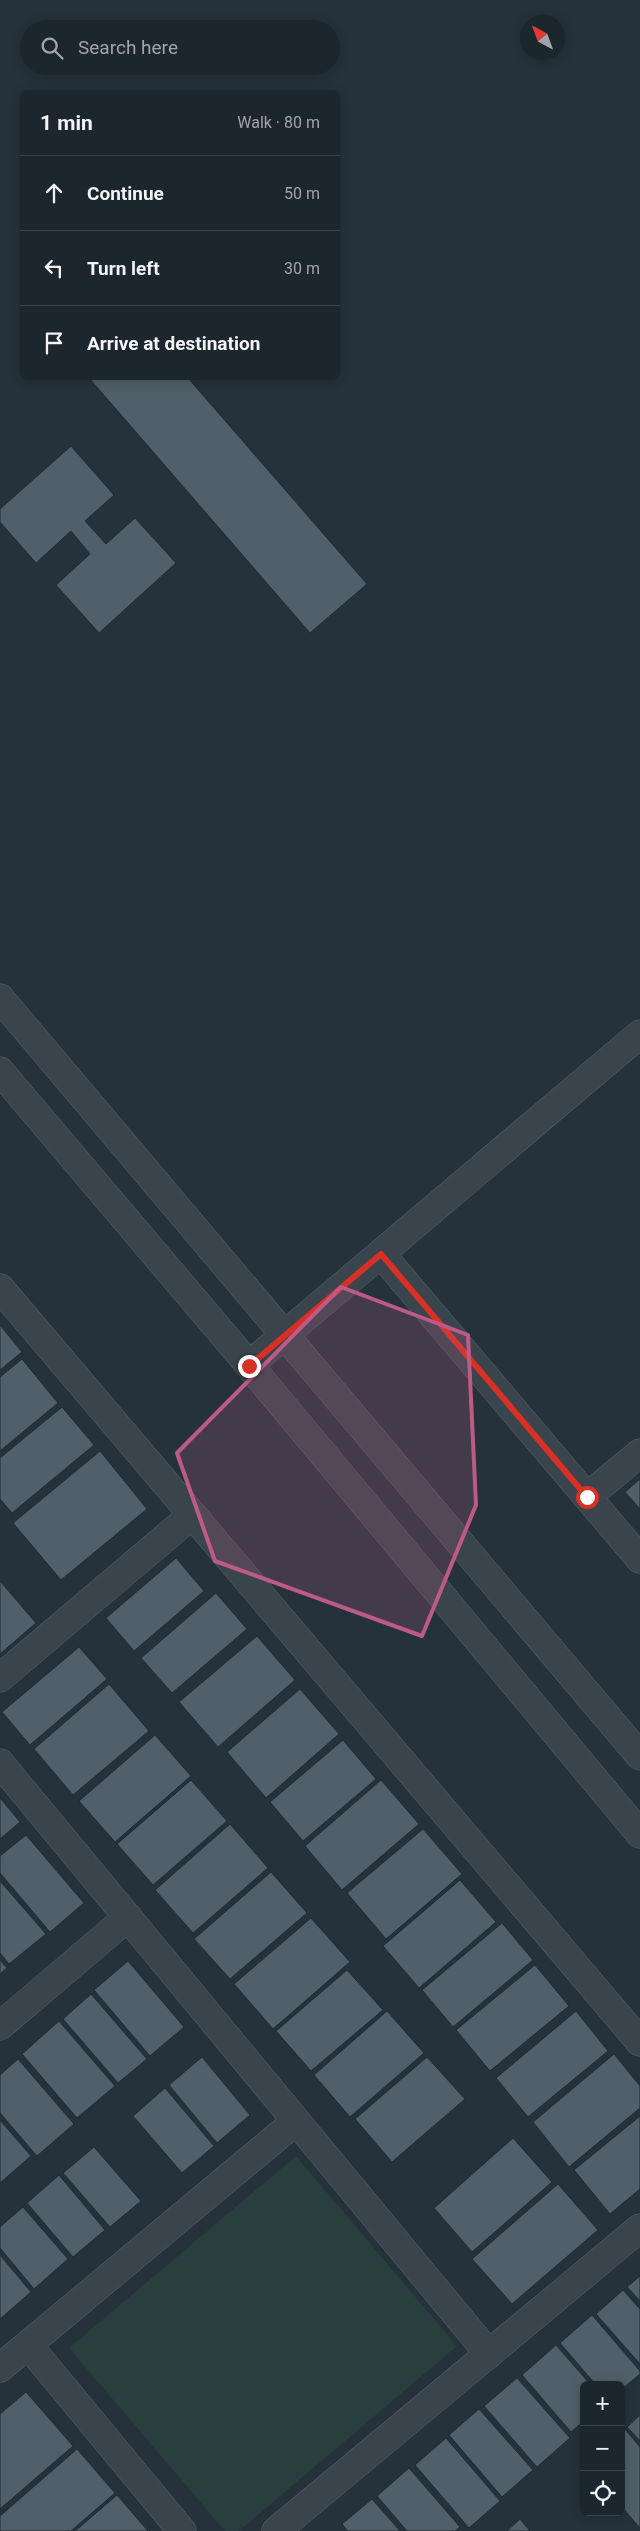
<!DOCTYPE html>
<html lang="en">
<head>
<meta charset="utf-8">
<style>
  :root { --surface:#1c262d; --page:#293239; --text:#f1f3f6; --muted:#a0a5aa; --line:#3a4349 }
  body { margin:0; font-family:Roboto,sans-serif; background:var(--page); color:var(--text) }
  .controls { position:absolute; right:15px; bottom:15px; display:grid; overflow:hidden; border-radius:8px; box-shadow:0 2px 12px #0003 }
  .controls button { width:45px; height:45px; display:grid; place-items:center; padding:0; border:0; border-bottom:1px solid var(--line); background:var(--surface); color:var(--text); font:25px sans-serif }
  .compass { position:absolute; left:520px; top:15px; width:45px; height:45px; border-radius:50%; background:var(--surface); box-shadow:0 2px 12px #0003; rotate:319deg }
  .stop { position:absolute; width:15px; height:15px; margin:-11px; border:4px solid #d93025; border-radius:50%; background:#fff }
  .stop.end { background:#d93025; border-color:#fff; box-shadow:0 1px 5px #0008 }
  .list { margin:0; padding:0; list-style:none }
  h2 { display:flex; justify-content:space-between; align-items:center; height:65px; margin:0; padding:0 20px; font-size:21px }
  h2 small { font-size:16px; font-weight:400; color:var(--muted) }
  .list li { display:grid; grid-template-columns:32px 1fr auto; gap:15px; align-items:center; box-sizing:border-box; height:75px; padding:0 20px; border-top:1px solid var(--line) }
  .list b { display:block; font-size:19px; white-space:nowrap }
  .list em { font-size:16px; font-style:normal; color:var(--muted) }
  .icon { flex:none; width:28px; height:28px; fill:none; stroke:currentColor; stroke-width:2; stroke-linecap:round; stroke-linejoin:round }
  .map { position:relative; flex:none; width:640px; height:2531px; overflow:hidden }
  .search { position:absolute; background:var(--surface); box-shadow:0 2px 12px #0003; left:20px; top:20px; width:320px; height:55px; display:flex; align-items:center; gap:12px; box-sizing:border-box; padding:0 18px; border-radius:28px; color:var(--muted); font-size:19px }
  .panel { position:absolute; background:var(--surface); box-shadow:0 2px 12px #0003; left:20px; top:90px; width:320px; height:290px; border-radius:8px }
  .map>svg:first-child { display:block }
  .green { fill:#283f3d }
  .building { fill:#505f69; stroke:#202b33 }
  .lines { fill:none; stroke-linecap:round; stroke-linejoin:round }
  .minor-casing { stroke:#57616a; stroke-width:29 }
  .minor { stroke:#39444c; stroke-width:28 }
  .route { stroke:#d93025; stroke-width:6 }
  .marked { fill:#bd5a86; fill-opacity:0.2; stroke:#bd5a86; stroke-width:4; stroke-linejoin:round }
</style>
</head>
<body>
<div class="map">
<svg width="640" height="2531" viewBox="0 0 640 2531">
  <rect width="100%" height="100%" fill="#25323c"/>
  <path class="green" d="M296 2156 457 2346 239 2531H225L69 2348Z"/>
  <g class="building">
    <path d="M89 378H188L367 584 310 633Z"/>
    <path d="M71 446 114 495 85 521 106 544 135 518 176 563 99 633 56 585 90 554 71 531 36 563 0 522V509Z"/>
    <path d="M0 1325 22 1352 0 1370Z"/>
    <path d="M22 1359 58 1403 0 1451V1377Z"/>
    <path d="M62 1407 94 1445 12 1513 0 1499V1458Z"/>
    <path d="M100 1451 147 1509 61 1580 13 1523Z"/>
    <path d="M640 1479V1509L625 1492Z"/>
    <path d="M176 1558 204 1591 134 1651 106 1618Z"/>
    <path d="M0 1581 36 1623 0 1654Z"/>
    <path d="M216 1593 247 1629 172 1693 141 1658Z"/>
    <path d="M257 1636 295 1680 218 1747 179 1702Z"/>
    <path d="M79 1647 107 1679 30 1745 2 1712Z"/>
    <path d="M109 1684 149 1731 73 1795 34 1749Z"/>
    <path d="M300 1689 339 1734 266 1798 227 1752Z"/>
    <path d="M155 1735 191 1776 115 1842 79 1801Z"/>
    <path d="M343 1740 376 1779 303 1841 270 1802Z"/>
    <path d="M191 1780 227 1821 153 1885 117 1844Z"/>
    <path d="M381 1780 419 1824 342 1890 305 1846Z"/>
    <path d="M0 1798 20 1822 0 1839Z"/>
    <path d="M230 1824 268 1868 193 1933 155 1890Z"/>
    <path d="M423 1829 462 1874 386 1939 347 1893Z"/>
    <path d="M26 1835 84 1903 50 1932 0 1873V1856Z"/>
    <path d="M271 1872 307 1913 230 1979 194 1939Z"/>
    <path d="M460 1880 496 1922 419 1988 383 1946Z"/>
    <path d="M0 1881 46 1934 9 1964 0 1953Z"/>
    <path d="M311 1918 350 1962 273 2029 234 1984Z"/>
    <path d="M502 1923 533 1960 453 2027 422 1990Z"/>
    <path d="M0 1960 7 1968 0 1974Z"/>
    <path d="M128 1961 184 2027 150 2056 94 1990Z"/>
    <path d="M535 1965 569 2006 490 2071 456 2030Z"/>
    <path d="M347 1970 383 2010 311 2071 276 2031Z"/>
    <path d="M91 1994 147 2059 118 2083 63 2019Z"/>
    <path d="M387 2011 424 2053 350 2117 314 2075Z"/>
    <path d="M576 2011 608 2051 528 2117 496 2078Z"/>
    <path d="M59 2021 115 2086 77 2118 22 2054Z"/>
    <path d="M614 2054 640 2086V2108L569 2167 533 2122Z"/>
    <path d="M202 2057 250 2115 217 2143 169 2085Z"/>
    <path d="M427 2057 465 2099 392 2162 355 2119Z"/>
    <path d="M18 2059 74 2124 37 2156 0 2113V2075Z"/>
    <path d="M165 2088 214 2146 182 2173 133 2116Z"/>
    <path d="M640 2116V2189L610 2214 574 2170Z"/>
    <path d="M0 2120 31 2156 0 2183Z"/>
    <path d="M513 2138 552 2182 472 2252 434 2208Z"/>
    <path d="M94 2147 141 2201 110 2227 63 2173Z"/>
    <path d="M59 2175 105 2230 73 2257 27 2203Z"/>
    <path d="M558 2184 598 2230 512 2304 472 2259Z"/>
    <path d="M23 2207 68 2259 34 2289 0 2248V2227Z"/>
    <path d="M0 2255 31 2292 0 2319Z"/>
    <path d="M640 2276V2301L627 2287Z"/>
    <path d="M623 2290 640 2309V2364L596 2314Z"/>
    <path d="M592 2315 640 2371V2374L621 2390V2385H596L560 2343Z"/>
    <path d="M556 2345 591 2385H584V2421L571 2432 522 2375Z"/>
    <path d="M517 2378 570 2438 537 2467 484 2406Z"/>
    <path d="M26 2392 73 2446 0 2509V2414Z"/>
    <path d="M479 2409 533 2470 502 2497 449 2435Z"/>
    <path d="M640 2415V2441L627 2427Z"/>
    <path d="M625 2429 640 2447V2528L621 2506V2432Z"/>
    <path d="M446 2438 500 2501 469 2528 415 2465Z"/>
    <path d="M77 2449 115 2493 71 2531H0V2516Z"/>
    <path d="M409 2468 460 2527 455 2531H407L377 2496Z"/>
    <path d="M117 2495 148 2531H75Z"/>
    <path d="M372 2499 400 2531H348L342 2524Z"/>
    <path d="M520 2519 530 2531H507Z"/>
  </g>
  <g class="lines">
    <defs>
      <g id="minor">
        <path d="M0 998 640 1756"/>
        <path d="M0 1071 249 1365 640 1834"/>
        <path d="M381 1254 640 1559"/>
        <path d="M0 1288 640 2042"/>
        <path d="M249 1365 640 1034"/>
        <path d="M587 1497 640 1453"/>
        <path d="M0 1678 192 1515"/>
        <path d="M0 1763 489 2354"/>
        <path d="M0 2026 128 1917"/>
        <path d="M28 2345 182 2531"/>
        <path d="M0 2368 296 2121"/>
        <path d="M276 2531 640 2228"/>
      </g>
    </defs>
    <use href="#minor" class="minor-casing"/>
    <use href="#minor" class="minor"/>
  </g>
  <g class="lines">
    <path class="route" d="M249 1366 381 1254 587 1497"/>
  </g>
  <path class="marked" d="M341 1287 468 1335 476 1505 422 1636 215 1561 177 1453Z"/>
</svg>
<div class="controls">
<button>+</button>
<button>−</button>
<button><svg class="icon" aria-label="locate" viewBox="0 0 24 24"><circle cx="12" cy="12" r="6"/><path d="M12 2v4M12 18v4M2 12h4M18 12h4"/></svg></button>
</div>
<svg class="compass" viewBox="-18 -18 36 36"><path d="M0-13l5 13h-10z" fill="#e53935"/><path d="M0 13l5-13h-10z" fill="#a0a5aa"/></svg>
<div class="stop" style="left:587px;top:1497px"></div>
<div class="stop end" style="left:249px;top:1366px"></div>
<div class="search"><svg class="icon" aria-label="search" viewBox="0 0 24 24"><circle cx="10" cy="10" r="6"/><path d="M15 15l6 6"/></svg>Search here</div>
<section class="panel">
<h2>1 min<small>Walk · 80 m</small></h2>
<ul class="list">
<li><svg class="icon" aria-label="ahead" viewBox="0 0 24 24"><path d="M12 20V5M6 11l6-6 6 6"/></svg><div><b>Continue</b></div><em>50 m</em></li>
<li><svg class="icon" aria-label="left" viewBox="0 0 24 24"><path d="M17 20v-9H6M10 6l-5 5 5 5"/></svg><div><b>Turn left</b></div><em>30 m</em></li>
<li><svg class="icon" aria-label="arrive" viewBox="0 0 24 24"><path d="M6 21V4h12l-3 4 3 4H6"/></svg><div><b>Arrive at destination</b></div></li>
</ul>
</section>
</div>
</body>
</html>
